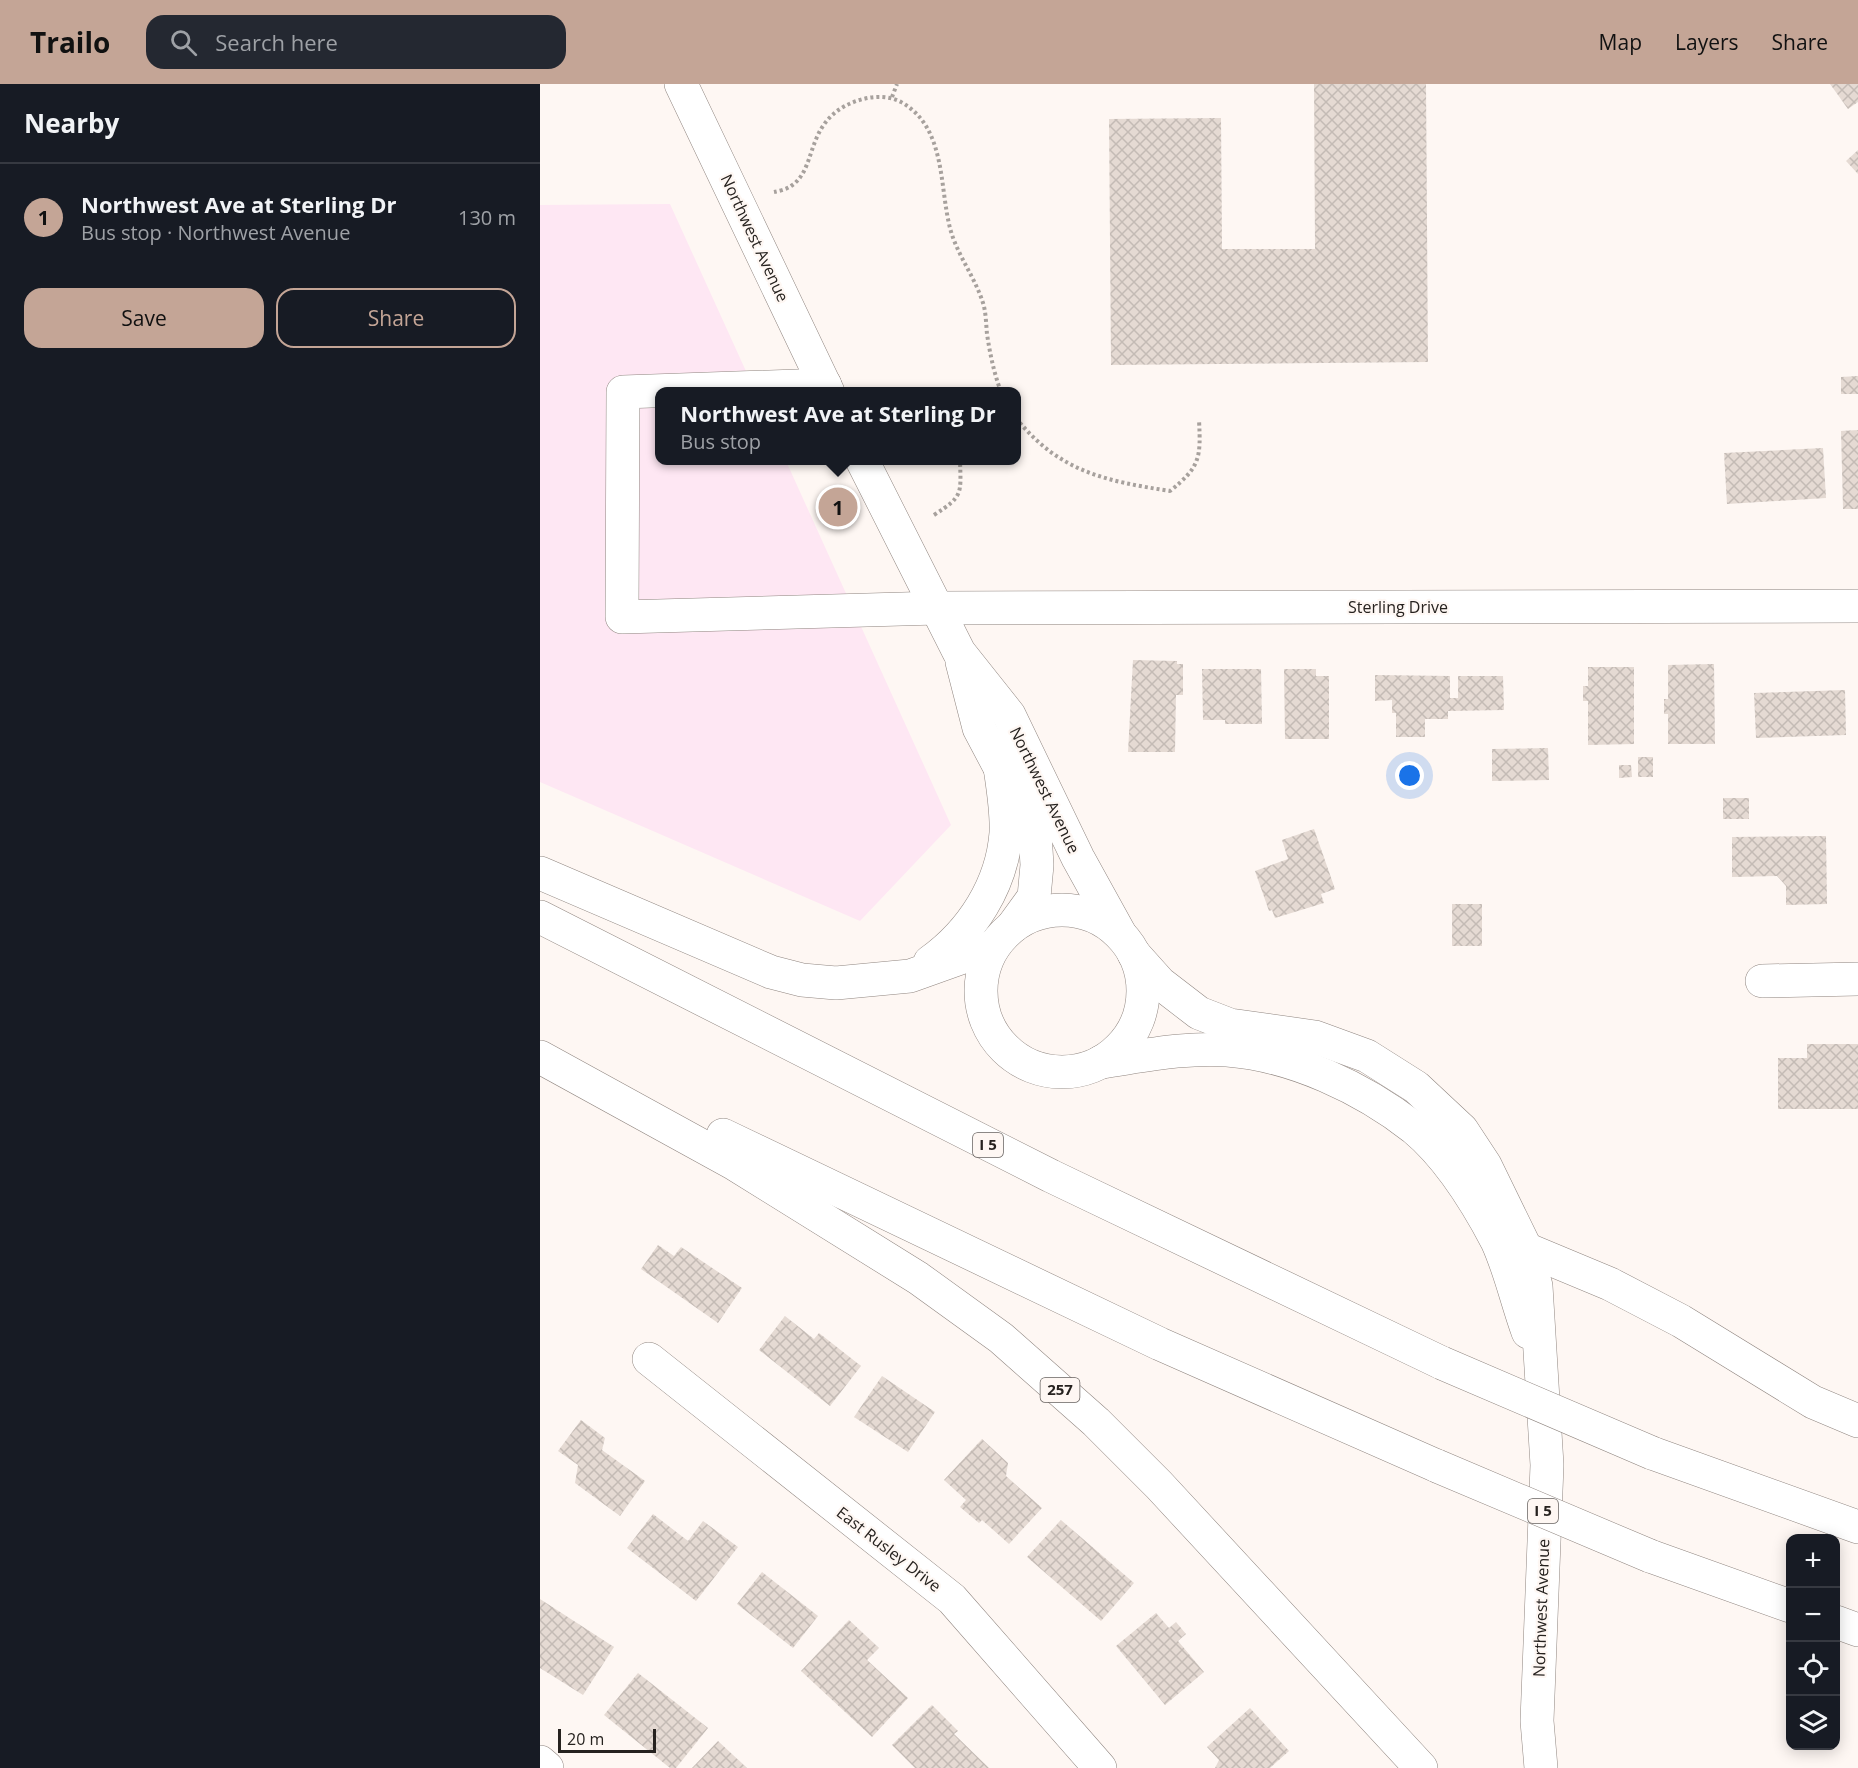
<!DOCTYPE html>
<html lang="en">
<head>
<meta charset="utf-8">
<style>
  :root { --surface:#171b24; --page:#242831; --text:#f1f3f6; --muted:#9ea1a6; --line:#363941; --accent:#c4a596 }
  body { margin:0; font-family:"Open Sans",sans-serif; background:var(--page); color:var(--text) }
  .controls { position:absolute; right:18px; bottom:18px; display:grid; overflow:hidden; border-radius:12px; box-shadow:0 3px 15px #0003 }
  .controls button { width:54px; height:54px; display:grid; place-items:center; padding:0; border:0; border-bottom:2px solid var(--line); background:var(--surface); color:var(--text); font:30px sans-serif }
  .scale { position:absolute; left:18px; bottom:15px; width:98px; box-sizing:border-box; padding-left:6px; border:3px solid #26221f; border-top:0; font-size:16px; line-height:21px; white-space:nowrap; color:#26221f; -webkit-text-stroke:4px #fef7f3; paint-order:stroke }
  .you { position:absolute; left:870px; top:692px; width:21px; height:21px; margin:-15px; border:4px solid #fff; border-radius:50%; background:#1a73e8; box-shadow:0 0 0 9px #1a73e833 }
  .badge { display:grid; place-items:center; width:39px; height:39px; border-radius:50%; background:var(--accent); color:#111; font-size:20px; font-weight:700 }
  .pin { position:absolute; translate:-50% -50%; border:3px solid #fff; box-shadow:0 2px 6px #0006 }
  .popup { position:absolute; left:115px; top:303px; width:366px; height:78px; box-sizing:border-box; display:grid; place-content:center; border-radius:12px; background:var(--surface); filter:drop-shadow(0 2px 4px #0005); font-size:20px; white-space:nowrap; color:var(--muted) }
  .popup b { font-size:22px; color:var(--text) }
  .popup::after { content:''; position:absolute; left:50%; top:100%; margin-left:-12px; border:12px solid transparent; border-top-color:var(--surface) }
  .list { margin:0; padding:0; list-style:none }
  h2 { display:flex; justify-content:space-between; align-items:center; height:78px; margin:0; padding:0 24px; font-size:26px }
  h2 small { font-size:20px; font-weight:400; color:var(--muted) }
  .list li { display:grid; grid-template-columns:39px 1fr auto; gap:18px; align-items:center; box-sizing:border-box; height:108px; padding:0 24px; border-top:2px solid var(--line) }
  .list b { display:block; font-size:22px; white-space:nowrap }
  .list p { margin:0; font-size:20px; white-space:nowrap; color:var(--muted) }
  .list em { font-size:20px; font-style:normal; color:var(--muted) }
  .actions { display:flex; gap:12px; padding:18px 24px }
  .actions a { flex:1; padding:14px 0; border:2px solid var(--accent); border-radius:18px; text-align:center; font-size:21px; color:var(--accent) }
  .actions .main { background:var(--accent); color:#111 }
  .icon { flex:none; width:33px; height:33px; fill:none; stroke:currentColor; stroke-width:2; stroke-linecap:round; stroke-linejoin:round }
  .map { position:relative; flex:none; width:1318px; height:1684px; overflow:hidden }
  header { display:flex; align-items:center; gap:36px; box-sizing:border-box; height:84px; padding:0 30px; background:var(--accent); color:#111 }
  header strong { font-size:28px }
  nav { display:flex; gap:33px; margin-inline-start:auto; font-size:21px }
  .search { width:420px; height:54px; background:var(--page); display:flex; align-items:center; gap:15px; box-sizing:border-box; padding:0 21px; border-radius:18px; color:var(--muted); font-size:22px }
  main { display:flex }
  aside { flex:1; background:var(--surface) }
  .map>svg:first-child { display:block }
  .commercial { fill:#fee7f3 }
  .building { fill:url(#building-cross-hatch) }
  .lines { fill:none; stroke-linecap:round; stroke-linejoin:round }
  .minor-casing { stroke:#908680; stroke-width:34 }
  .major-casing { stroke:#908680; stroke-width:34 }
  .highway-casing { stroke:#908680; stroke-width:34 }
  .path { stroke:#a7a19d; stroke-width:4; stroke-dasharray:3 3; stroke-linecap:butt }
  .minor { stroke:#fff; stroke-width:33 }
  .major { stroke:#fff; stroke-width:33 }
  .highway { stroke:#fff; stroke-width:33 }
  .highway-bridge-casing { stroke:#908680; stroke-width:34; stroke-linecap:butt }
  .highway-bridge { stroke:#fff; stroke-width:33 }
  .labels { text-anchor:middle; stroke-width:4.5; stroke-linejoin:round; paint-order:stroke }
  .shield { fill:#fef7f3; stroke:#67625f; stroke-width:1.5 }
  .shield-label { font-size:15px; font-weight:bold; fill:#26221f }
  .street-label { font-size:16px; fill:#26221f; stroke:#fef7f3 }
</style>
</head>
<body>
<header>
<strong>Trailo</strong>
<div class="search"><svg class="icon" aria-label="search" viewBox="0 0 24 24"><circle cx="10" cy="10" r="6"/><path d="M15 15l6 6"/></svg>Search here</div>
<nav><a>Map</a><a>Layers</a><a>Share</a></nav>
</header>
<main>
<aside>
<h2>Nearby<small></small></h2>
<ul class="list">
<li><span class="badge">1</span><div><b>Northwest Ave at Sterling Dr</b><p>Bus stop · Northwest Avenue</p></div><em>130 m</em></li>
</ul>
<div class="actions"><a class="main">Save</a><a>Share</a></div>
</aside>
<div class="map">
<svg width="1318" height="1684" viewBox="0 0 1318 1684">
  <defs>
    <pattern id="building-cross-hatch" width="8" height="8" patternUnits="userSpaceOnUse" patternTransform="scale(1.5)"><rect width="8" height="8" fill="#e5dad3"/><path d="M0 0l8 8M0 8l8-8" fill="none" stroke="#c4bbb5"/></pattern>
  </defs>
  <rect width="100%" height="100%" fill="#fef7f3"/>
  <path class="commercial" d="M130 120 215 307 119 308V376L246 377 411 741 320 837 0 698V121Z"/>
  <g class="building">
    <path d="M774 0H886L888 278 571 281 569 35 681 34 682 165H775Z"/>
    <path d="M1290 0H1318V18L1308 25Z"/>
    <path d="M1318 66V90L1306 77Z"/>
    <path d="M1318 292V310H1301V293Z"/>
    <path d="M1318 346V425H1303L1301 347Z"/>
    <path d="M1283 364 1286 414 1187 420 1184 369Z"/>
    <path d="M593 576 637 577V580H643V611H636L635 668H588Z"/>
    <path d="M1174 580 1175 660H1128V630H1124V615H1128V581Z"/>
    <path d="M1048 583H1094V660L1048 661V617H1043V602H1048Z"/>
    <path d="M662 585H721L722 640H685V636H663Z"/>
    <path d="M744 585H776V592H789V655H745Z"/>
    <path d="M835 591 910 592V614H918V592H963L964 626 908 627V635H885V653H856V629H852V616L835 617Z"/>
    <path d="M1305 606 1306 651 1216 654 1214 609Z"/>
    <path d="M1008 664 1009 696 952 697V665Z"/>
    <rect x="1098" y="673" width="15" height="20"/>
    <path d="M1079 681H1091L1092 693 1079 694Z"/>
    <rect x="1183" y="714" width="26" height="21"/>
    <path d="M774 745 795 805 781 810 784 819 735 834 732 826 729 827 715 787 748 775 742 756Z"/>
    <path d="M1286 752 1287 820 1246 821V802L1237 792 1192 793V753Z"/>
    <rect x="912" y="820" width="30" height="42"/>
    <path d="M1267 960H1318V1025H1238V974H1267Z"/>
    <path d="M118 1161 134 1172 141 1163 202 1204 178 1239 101 1185Z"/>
    <path d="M245 1232 274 1255 279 1249 321 1282 290 1322 219 1266Z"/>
    <path d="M342 1292 395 1328 368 1368 314 1333Z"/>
    <path d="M41 1336 65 1354 62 1366 105 1397 80 1432 35 1399 38 1381 18 1367Z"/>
    <path d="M442 1355 468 1379 466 1392 502 1424 469 1460 442 1436 439 1439 420 1423 426 1416 404 1396Z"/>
    <path d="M113 1430 148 1457 163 1437 198 1463 156 1517 87 1464Z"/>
    <path d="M521 1436 594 1499 561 1537 487 1473Z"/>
    <path d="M222 1488 278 1532 253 1564 197 1520Z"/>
    <path d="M0 1515 74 1563 43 1611 0 1584Z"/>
    <path d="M616 1529 629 1544 636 1538 646 1550 638 1557 664 1588 625 1621 576 1562Z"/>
    <path d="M309 1536 339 1564 327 1576 368 1614 332 1653 261 1587Z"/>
    <path d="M98 1589 168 1644 136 1684H130L64 1631Z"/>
    <path d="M392 1621 418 1647 414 1650 449 1684H375L352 1661Z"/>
    <path d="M710 1624 749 1667 730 1684H675L679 1676 667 1663Z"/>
    <path d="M178 1657 207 1684H152Z"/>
  </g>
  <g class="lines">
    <defs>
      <g id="minor">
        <path d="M285 301 83 308 82 533 397 524 1318 522"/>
        <path d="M1222 897 1318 895"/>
        <path d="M109 1275 412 1515 560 1684"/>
        <path d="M0 1678 7 1684"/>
      </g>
      <g id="major">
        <path d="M141 0 288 308"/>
        <path d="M322 376 419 568 469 631 538 774 580 850"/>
        <path d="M422 578 439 644 495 750 497 781 494 813 473 842"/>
        <circle cx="522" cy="907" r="81"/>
        <path d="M594 870 620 899 659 929 690 941 775 953 827 972 876 1003 922 1046 945 1081 986 1165 996 1202 1007 1381 997 1637 1001 1684"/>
        <path d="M561 978C603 972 645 963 687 966 753 971 823 1004 874 1044 909 1073 936 1117 957 1157 970 1185 977 1218 988 1248"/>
      </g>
      <g id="highway">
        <path d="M0 789 231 888 262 896 296 899 370 892 454 862"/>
        <path d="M0 833 511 1092 902 1279"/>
        <path d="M390 878C432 848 462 801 466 749 467 727 463 705 460 683"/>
        <path d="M0 973 193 1079 378 1194 461 1254 556 1338 619 1401 881 1684"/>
        <path d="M183 1051 620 1260 897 1382"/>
        <path d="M986 1165 1070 1200 1141 1237 1273 1318 1318 1337"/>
        <path d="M1112 1369 1318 1443"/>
        <path d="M1110 1472 1250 1522"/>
        <path d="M1296 1538 1318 1546"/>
      </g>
    </defs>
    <use href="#minor" class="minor-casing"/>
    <use href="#major" class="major-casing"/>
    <use href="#highway" class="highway-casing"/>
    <g class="path">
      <path d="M352 13 357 0"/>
      <path d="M234 108C239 107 247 105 251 102 277 85 265 44 305 22 322 13 344 9 361 18 406 43 399 101 410 144 417 171 435 193 443 219 446 228 446 240 447 250 450 270 454 289 461 308"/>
      <path d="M476 334C519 388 566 397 630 407 660 383 661 374 659 336"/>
      <path d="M394 431C423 412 421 411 420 376"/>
    </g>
    <use href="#minor" class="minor"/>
    <use href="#major" class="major"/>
    <use href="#highway" class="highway"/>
    <defs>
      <g id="highway-bridge">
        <path d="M902 1279 1112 1369"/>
        <path d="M897 1382 1110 1472"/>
      </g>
    </defs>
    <use href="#highway-bridge" class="highway-bridge-casing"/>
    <use href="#highway-bridge" class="highway-bridge"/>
  </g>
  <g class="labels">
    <g class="shield">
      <rect x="433" y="1049" width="30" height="24" rx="4.5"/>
      <rect x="500.5" y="1294" width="39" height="24" rx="4.5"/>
      <rect x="988" y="1415" width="30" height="24" rx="4.5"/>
    </g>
    <g class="shield-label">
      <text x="448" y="1066">I 5</text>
      <text x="520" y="1311">257</text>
      <text x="1003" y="1432">I 5</text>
    </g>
    <g class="street-label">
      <text transform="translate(215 154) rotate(65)" y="6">Northwest Avenue</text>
      <text x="858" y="529">Sterling Drive</text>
      <text transform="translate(505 706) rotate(64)" y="6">Northwest Avenue</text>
      <text transform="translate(349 1465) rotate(38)" y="6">East Rusley Drive</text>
      <text transform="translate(1001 1524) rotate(-88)" y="6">Northwest Avenue</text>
    </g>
  </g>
</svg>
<div class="controls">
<button>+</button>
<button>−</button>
<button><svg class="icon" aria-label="locate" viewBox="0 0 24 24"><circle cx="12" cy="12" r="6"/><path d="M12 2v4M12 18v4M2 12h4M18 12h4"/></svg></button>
<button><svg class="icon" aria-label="layers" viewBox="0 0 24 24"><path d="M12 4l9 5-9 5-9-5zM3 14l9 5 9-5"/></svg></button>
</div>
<div class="scale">20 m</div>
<div class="you"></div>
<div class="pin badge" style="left:298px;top:423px">1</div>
<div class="popup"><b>Northwest Ave at Sterling Dr</b>Bus stop</div>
</div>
</main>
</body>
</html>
